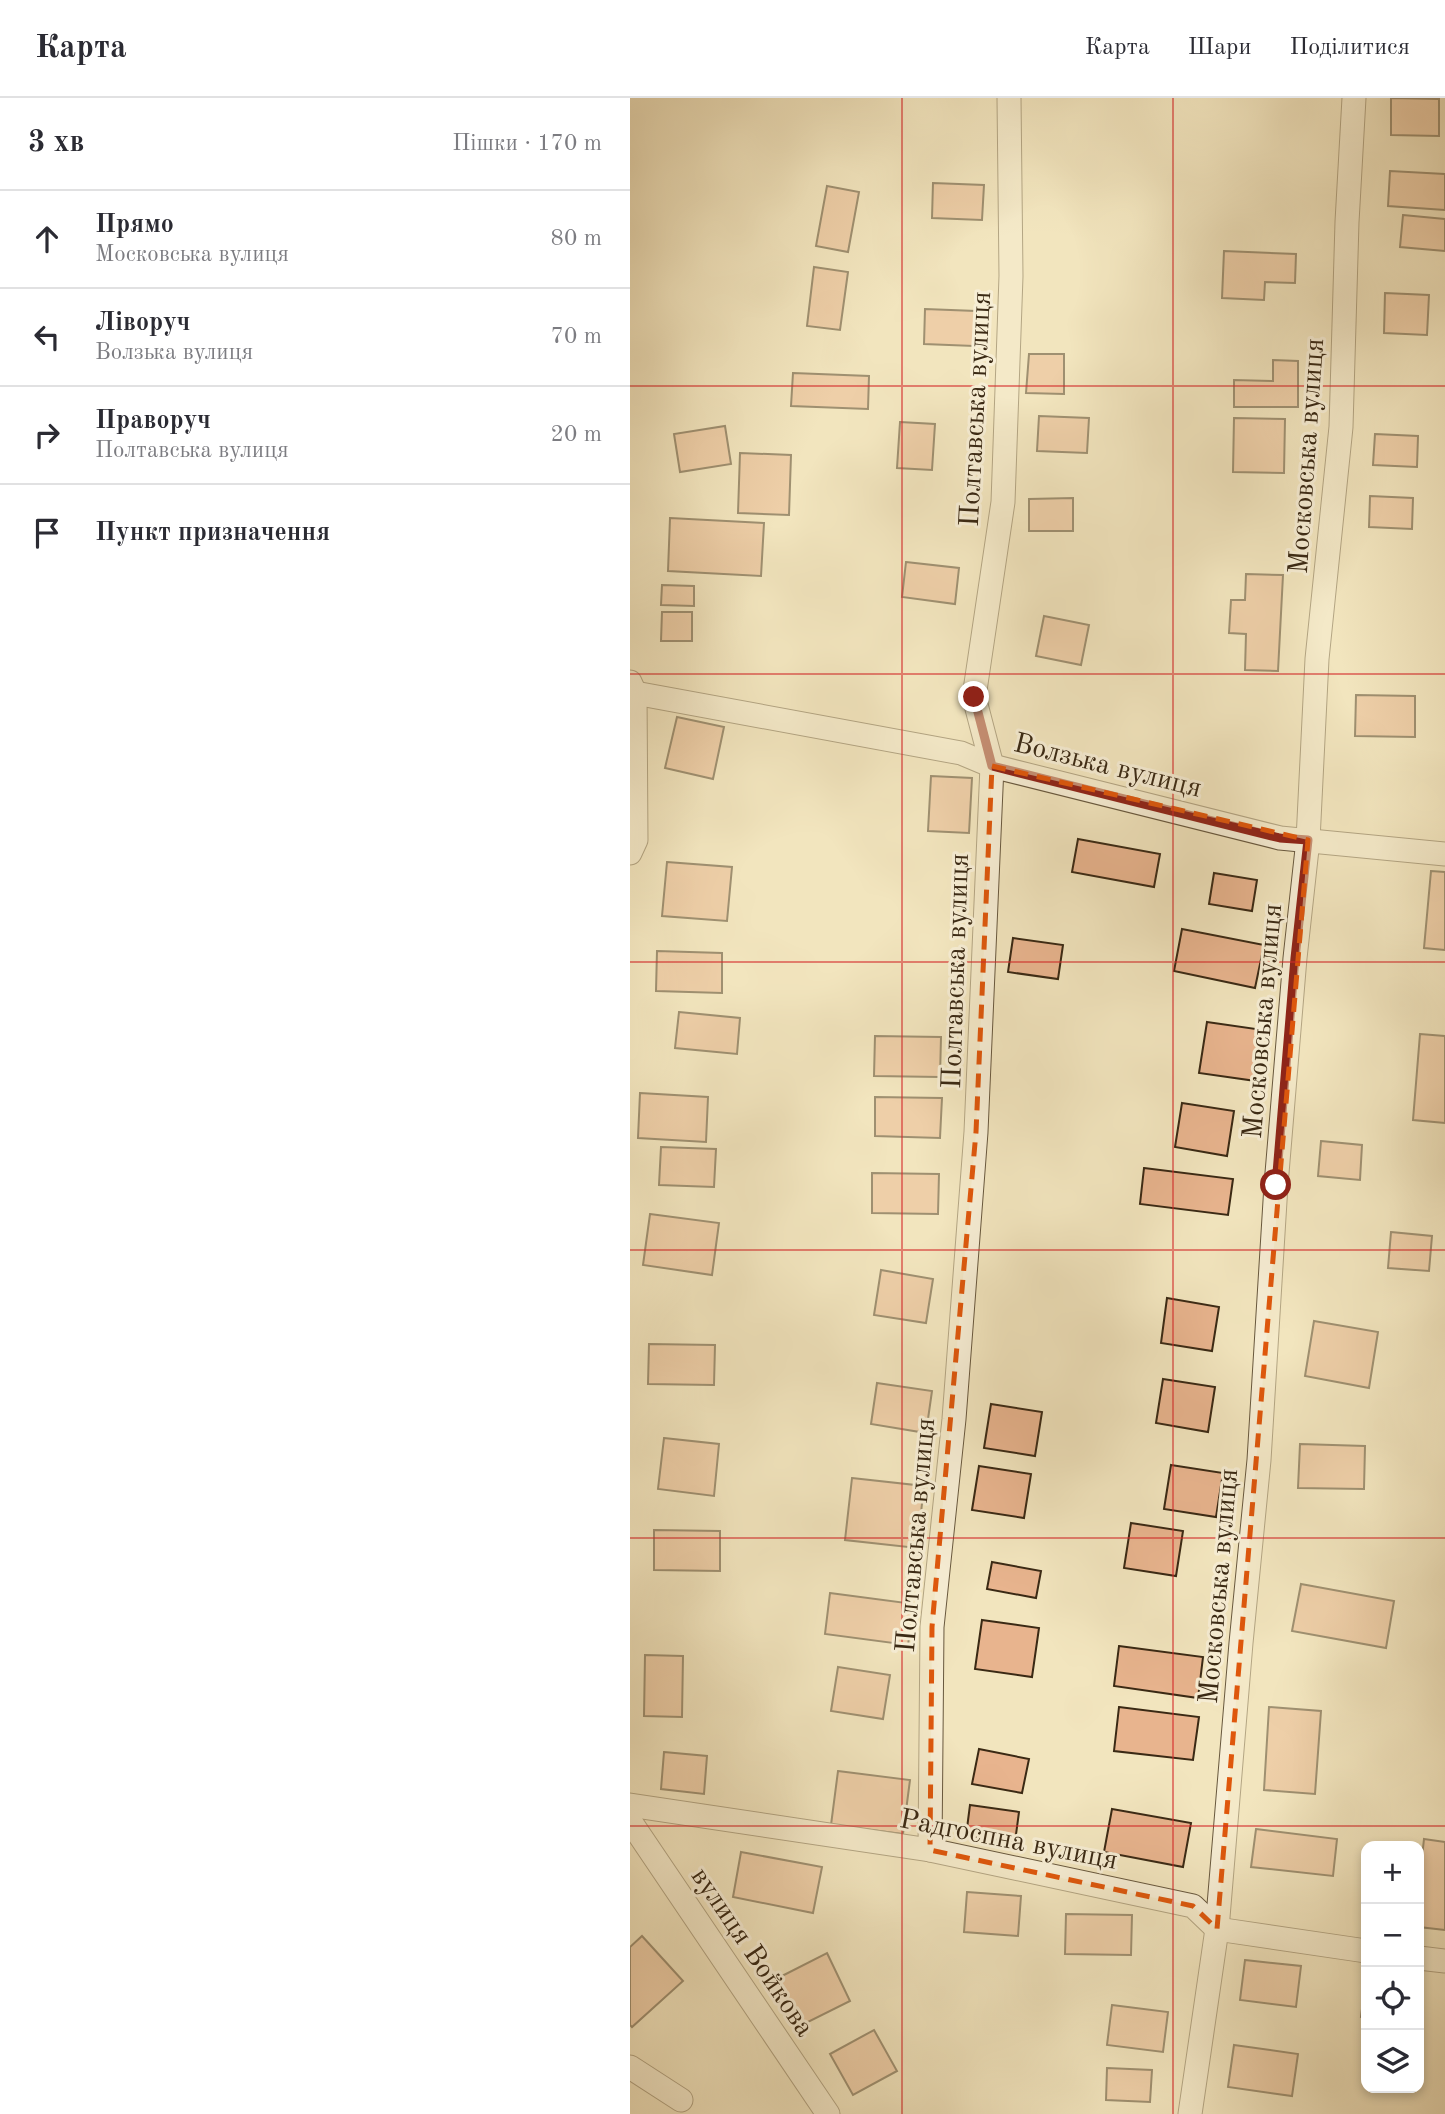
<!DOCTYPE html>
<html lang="uk">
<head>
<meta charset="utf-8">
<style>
  :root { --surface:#fff; --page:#f2f2f3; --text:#2b2b33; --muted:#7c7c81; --line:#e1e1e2 }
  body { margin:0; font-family:"Old Standard TT",serif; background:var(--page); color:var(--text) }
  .controls { position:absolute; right:21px; bottom:21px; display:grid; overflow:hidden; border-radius:14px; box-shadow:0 4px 10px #0003 }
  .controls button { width:63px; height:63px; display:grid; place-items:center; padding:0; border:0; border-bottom:2px solid var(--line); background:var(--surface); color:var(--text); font:35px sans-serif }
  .stop { position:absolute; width:21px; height:21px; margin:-16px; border:5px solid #8f2418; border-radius:50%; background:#fff }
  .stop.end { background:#8f2418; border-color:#fff; box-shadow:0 2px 7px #0008 }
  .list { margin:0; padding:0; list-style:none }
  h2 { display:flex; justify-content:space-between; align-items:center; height:91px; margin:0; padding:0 28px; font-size:30px }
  h2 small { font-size:23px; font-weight:400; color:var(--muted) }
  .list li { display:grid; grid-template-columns:46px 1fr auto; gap:21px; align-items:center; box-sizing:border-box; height:98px; padding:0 28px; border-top:2px solid var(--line) }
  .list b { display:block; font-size:26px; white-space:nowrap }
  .list p { margin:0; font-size:23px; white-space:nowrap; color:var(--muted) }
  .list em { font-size:23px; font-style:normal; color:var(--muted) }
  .icon { flex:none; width:38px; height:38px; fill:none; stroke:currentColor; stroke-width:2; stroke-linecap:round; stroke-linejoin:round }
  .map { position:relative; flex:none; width:815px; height:2016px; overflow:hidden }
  header { display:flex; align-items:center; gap:42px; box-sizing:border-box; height:98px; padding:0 35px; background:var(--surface); border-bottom:2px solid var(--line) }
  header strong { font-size:33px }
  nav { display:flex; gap:38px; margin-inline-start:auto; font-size:24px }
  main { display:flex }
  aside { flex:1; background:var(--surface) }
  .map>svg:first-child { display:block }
  .building { fill:#e8b48e; stroke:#3a2914; stroke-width:2 }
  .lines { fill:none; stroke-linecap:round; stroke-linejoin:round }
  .minor-casing { stroke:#68583e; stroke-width:25 }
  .minor { stroke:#f7eed5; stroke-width:23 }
  .route { stroke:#8f2418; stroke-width:9 }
  .marked { fill:none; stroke:#df570c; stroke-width:5; stroke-dasharray:14 9; stroke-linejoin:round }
  .grid { fill:none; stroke:#d62828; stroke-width:2; stroke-opacity:0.55 }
  .labels { text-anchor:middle; stroke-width:6; stroke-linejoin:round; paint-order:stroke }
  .street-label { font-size:28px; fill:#3a2914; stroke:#f7eed5 }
</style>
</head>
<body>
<header>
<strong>Карта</strong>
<nav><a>Карта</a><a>Шари</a><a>Поділитися</a></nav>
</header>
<main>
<aside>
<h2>3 хв<small>Пішки · 170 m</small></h2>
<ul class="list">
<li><svg class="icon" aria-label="ahead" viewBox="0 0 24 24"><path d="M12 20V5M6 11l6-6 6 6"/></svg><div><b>Прямо</b><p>Московська вулиця</p></div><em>80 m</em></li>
<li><svg class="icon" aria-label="left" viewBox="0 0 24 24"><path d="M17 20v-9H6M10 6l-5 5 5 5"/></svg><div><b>Ліворуч</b><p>Волзька вулиця</p></div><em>70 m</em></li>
<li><svg class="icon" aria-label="right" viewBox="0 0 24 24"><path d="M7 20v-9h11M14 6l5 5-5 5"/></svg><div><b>Праворуч</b><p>Полтавська вулиця</p></div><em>20 m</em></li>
<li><svg class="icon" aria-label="arrive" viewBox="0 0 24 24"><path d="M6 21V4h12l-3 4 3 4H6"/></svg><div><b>Пункт призначення</b></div></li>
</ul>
</aside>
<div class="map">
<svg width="815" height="2016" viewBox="0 0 815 2016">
  <rect width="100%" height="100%" fill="#f2e5be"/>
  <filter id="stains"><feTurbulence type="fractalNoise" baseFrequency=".00286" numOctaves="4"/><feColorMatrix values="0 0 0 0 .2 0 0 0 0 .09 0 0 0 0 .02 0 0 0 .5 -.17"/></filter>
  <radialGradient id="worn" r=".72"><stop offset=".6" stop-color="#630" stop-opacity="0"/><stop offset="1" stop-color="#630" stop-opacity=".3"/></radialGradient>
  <g class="building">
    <path d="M761 0 809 1V38L761 37Z"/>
    <path d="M760 73 815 76V112L758 108Z"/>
    <path d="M303 85 354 87 352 122 302 120Z"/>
    <path d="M197 88 229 94 218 154 186 148Z"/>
    <path d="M773 117 815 121V153L770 149Z"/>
    <path d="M594 153 666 156 665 185 635 184 634 202 592 200Z"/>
    <path d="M184 169 218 174 210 232 177 228Z"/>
    <path d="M755 195 799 197 797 237 754 235Z"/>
    <path d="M295 211 346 213 344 248 294 246Z"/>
    <path d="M399 256H434V296L396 295Z"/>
    <path d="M643 262 668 263V309H604V282L643 283Z"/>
    <path d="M163 275 239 278 238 311 161 308Z"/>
    <path d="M409 318 459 320 457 355 407 353Z"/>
    <path d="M604 320 655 321 654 375 603 374Z"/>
    <path d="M270 324 305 326 302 372 267 370Z"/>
    <path d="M95 328 101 366 50 374 44 336Z"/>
    <path d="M745 336 788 338 787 369 743 367Z"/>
    <path d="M110 355 161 357 159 417 108 415Z"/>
    <path d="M740 398 783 400 782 431 739 429Z"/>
    <path d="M443 400V433H399V401Z"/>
    <path d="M40 420 134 425 131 478 38 473Z"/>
    <path d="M276 464 329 470 325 506 272 499Z"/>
    <path d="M616 476 653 477 648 573 615 572 616 536 599 535 601 502H615Z"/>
    <path d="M32 487 64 488V508L31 507Z"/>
    <path d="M32 514H62V543H31Z"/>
    <path d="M414 518 459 527 451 567 406 558Z"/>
    <path d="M726 597 785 598V639L725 638Z"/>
    <path d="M47 619 94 629 83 681 35 670Z"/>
    <path d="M301 678 342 680 339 735 298 733Z"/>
    <path d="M448 741 530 756 524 789 442 774Z"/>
    <path d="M37 764 102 769 97 823 32 818Z"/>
    <path d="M801 773 815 774V852L794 850Z"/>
    <path d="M584 775 627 782 622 813 579 806Z"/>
    <path d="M552 831 634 847 625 890 544 873Z"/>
    <path d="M383 840 433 847 428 881 378 874Z"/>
    <path d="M27 853 92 855V895L26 893Z"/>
    <path d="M49 914 110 920 107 956 45 950Z"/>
    <path d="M577 924 633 932 626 983 569 975Z"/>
    <path d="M790 936 815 938V1025L783 1022Z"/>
    <path d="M245 938 311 939 310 979 244 978Z"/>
    <path d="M10 995 78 999 76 1044 8 1040Z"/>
    <path d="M245 999 312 1000 310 1040 245 1038Z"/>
    <path d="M552 1005 604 1013 597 1058 545 1049Z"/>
    <path d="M691 1043 732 1047 730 1082 688 1078Z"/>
    <path d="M31 1049 86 1051 84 1089 29 1087Z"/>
    <path d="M514 1070 603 1081 598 1117 510 1106Z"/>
    <path d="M242 1075 309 1076 308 1116 242 1115Z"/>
    <path d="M20 1116 89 1125 82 1177 13 1167Z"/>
    <path d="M761 1134 802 1138 799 1173 758 1170Z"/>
    <path d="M251 1172 303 1181 296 1225 244 1217Z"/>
    <path d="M537 1200 589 1209 582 1253 531 1245Z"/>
    <path d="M684 1223 748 1234 739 1290 675 1278Z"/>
    <path d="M19 1246 85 1247 84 1287 18 1286Z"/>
    <path d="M533 1281 585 1289 578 1334 526 1325Z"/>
    <path d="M247 1285 302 1293 296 1335 241 1326Z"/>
    <path d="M361 1306 412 1314 405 1358 354 1350Z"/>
    <path d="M34 1340 89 1346 84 1398 28 1391Z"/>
    <path d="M670 1346 735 1348 734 1391 668 1390Z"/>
    <path d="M541 1367 593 1375 586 1419 534 1411Z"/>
    <path d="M349 1368 401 1376 394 1420 342 1412Z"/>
    <path d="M222 1380 294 1388 287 1450 215 1442Z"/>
    <path d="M501 1425 553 1433 546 1478 494 1470Z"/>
    <path d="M24 1432 90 1433V1473L24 1472Z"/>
    <path d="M362 1464 411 1473 406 1500 357 1491Z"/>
    <path d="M671 1486 764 1503 756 1550 662 1533Z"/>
    <path d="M200 1495 284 1506 278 1547 195 1536Z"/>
    <path d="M352 1522 409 1530 402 1579 345 1571Z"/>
    <path d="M489 1548 573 1559 568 1600 484 1588Z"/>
    <path d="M15 1557 53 1558 52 1619 14 1618Z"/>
    <path d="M208 1569 260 1577 253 1621 201 1613Z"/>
    <path d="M489 1609 569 1619 563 1662 484 1653Z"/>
    <path d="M639 1609 691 1613 685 1696 634 1692Z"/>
    <path d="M349 1651 399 1661 392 1695 342 1686Z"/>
    <path d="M34 1654 77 1658 74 1696 31 1691Z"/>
    <path d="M208 1673 280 1682 273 1736 201 1727Z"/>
    <path d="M340 1707 389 1714 385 1744 336 1738Z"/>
    <path d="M482 1711 561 1725 553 1769 474 1754Z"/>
    <path d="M626 1731 707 1741 703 1778 621 1769Z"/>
    <path d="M794 1741 815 1744V1832L789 1829V1787Z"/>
    <path d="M111 1754 192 1769 183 1815 103 1799Z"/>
    <path d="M337 1794 391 1798 388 1838 334 1834Z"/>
    <path d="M436 1816 502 1817 501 1857 435 1856Z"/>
    <path d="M12 1838 53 1883 2 1929 0 1927V1849Z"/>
    <path d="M197 1855 220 1903 170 1928 146 1881Z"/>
    <path d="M615 1862 671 1868 666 1909 610 1902Z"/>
    <path d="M736 1879V1920L731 1919Z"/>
    <path d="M482 1907 538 1914 533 1954 477 1947Z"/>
    <path d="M244 1932 267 1973 223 1997 200 1956Z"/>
    <path d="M604 1947 668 1956 662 1998 598 1989Z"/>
    <path d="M477 1970 522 1972 520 2004 476 2002Z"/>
  </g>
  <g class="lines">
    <defs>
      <g id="minor">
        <path d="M0 584 5 595 6 742 0 755"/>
        <path d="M5 595 331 655 362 668 650 740 815 756"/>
        <path d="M0 1707 300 1752 563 1808 587 1831 736 1853"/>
        <path d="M0 1723 198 2016"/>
        <path d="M300 1752 302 1529 324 1321 346 1034 362 668 344 599 373 404 381 178 379 0"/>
        <path d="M789 1860 815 1863"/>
        <path d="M0 1969 51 2002"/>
        <path d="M560 2016 587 1831 611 1545 629 1362 646 1087 665 860 678 742 687 561 711 329 717 124 724 0"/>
      </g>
    </defs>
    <use href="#minor" class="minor-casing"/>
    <use href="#minor" class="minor"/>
  </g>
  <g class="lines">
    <path class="route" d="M344 599 362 668 650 740 678 742 665 860 646 1087"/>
  </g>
  <path d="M0 0H815V2016H0ZM362 668 678 742 587 1831 563 1808 300 1752 302 1529 346 1034Z" fill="#f2e5be" fill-opacity=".55" fill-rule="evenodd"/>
  <path class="marked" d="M362 668 678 742 587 1831 563 1808 300 1752 302 1529 346 1034Z"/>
  <path class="grid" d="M272 0V2016M543 0V2016M0 288H815M0 576H815M0 864H815M0 1152H815M0 1440H815M0 1728H815"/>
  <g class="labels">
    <g class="street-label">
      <text transform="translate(344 311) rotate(-87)" y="10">Полтавська вулиця</text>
      <text transform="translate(675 358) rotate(-86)" y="10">Московська вулиця</text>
      <text transform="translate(478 666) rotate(14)" y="10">Волзька вулиця</text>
      <text transform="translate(324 873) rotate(-88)" y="10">Полтавська вулиця</text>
      <text transform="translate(631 923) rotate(-85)" y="10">Московська вулиця</text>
      <text transform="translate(284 1437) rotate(-85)" y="10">Полтавська вулиця</text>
      <text transform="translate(587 1488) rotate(-85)" y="10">Московська вулиця</text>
      <text transform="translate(379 1740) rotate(11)" y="10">Радгоспна вулиця</text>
      <text transform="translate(124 1853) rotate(56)" y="10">вулиця Войкова</text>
    </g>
  </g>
  <rect width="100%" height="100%" filter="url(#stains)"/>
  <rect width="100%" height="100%" fill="url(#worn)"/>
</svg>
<div class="controls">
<button>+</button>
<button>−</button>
<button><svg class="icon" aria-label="locate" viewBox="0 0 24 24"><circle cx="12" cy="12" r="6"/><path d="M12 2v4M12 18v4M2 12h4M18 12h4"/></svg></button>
<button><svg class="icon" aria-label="layers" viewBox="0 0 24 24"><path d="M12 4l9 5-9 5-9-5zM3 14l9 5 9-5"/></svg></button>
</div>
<div class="stop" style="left:646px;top:1087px"></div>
<div class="stop end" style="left:344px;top:599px"></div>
</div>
</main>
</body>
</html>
